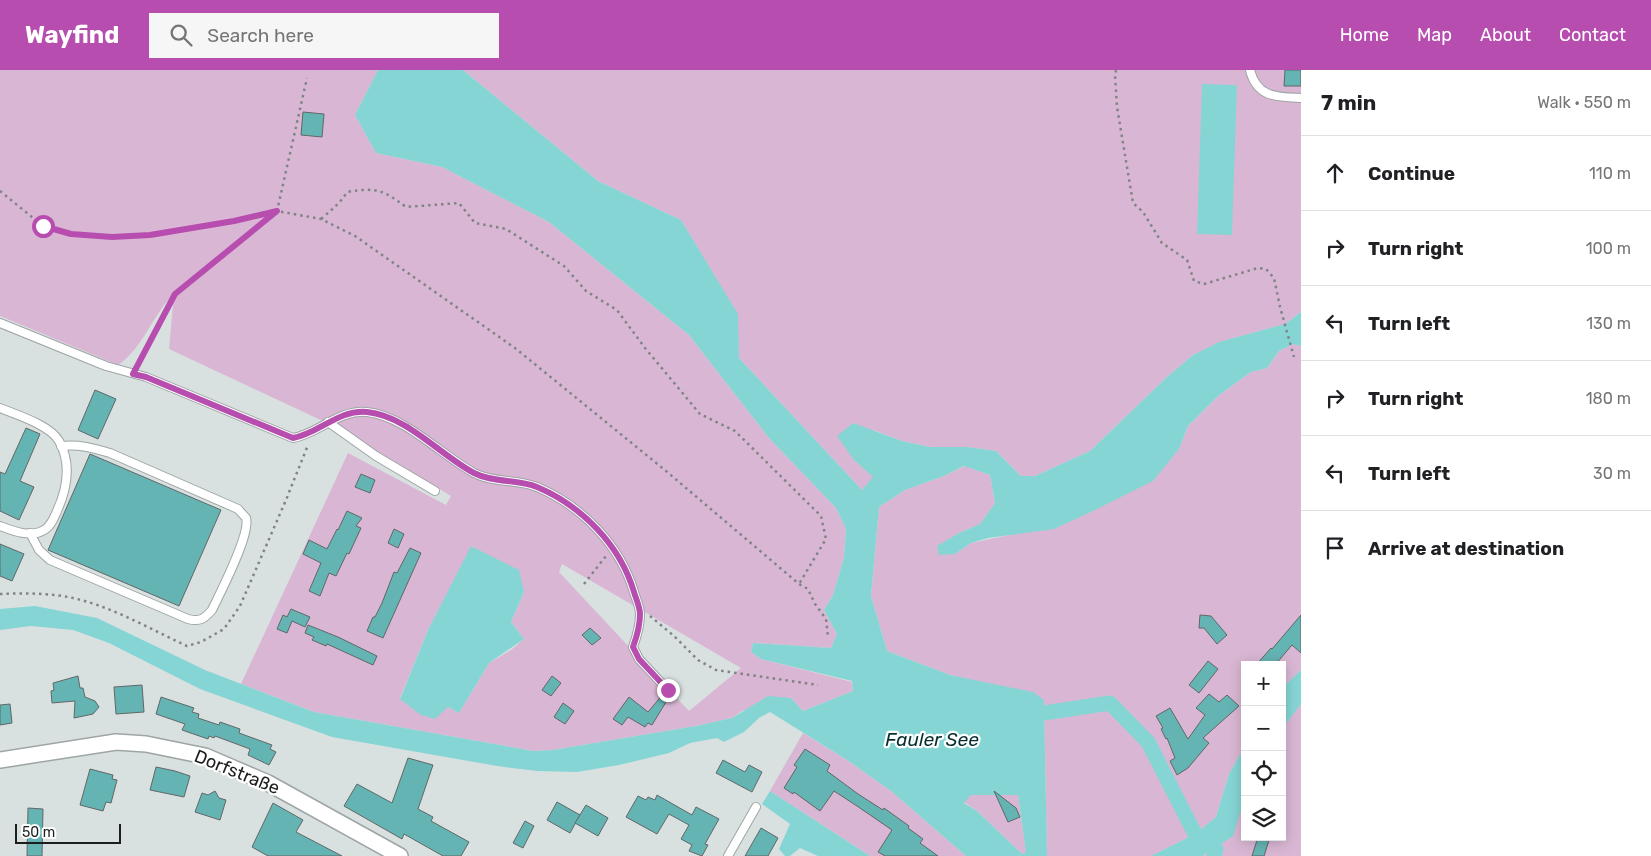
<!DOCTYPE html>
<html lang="en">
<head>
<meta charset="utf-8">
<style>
  :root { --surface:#fff; --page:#f6f6f6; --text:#202124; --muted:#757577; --line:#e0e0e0; --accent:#b74daf }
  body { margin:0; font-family:Rubik,sans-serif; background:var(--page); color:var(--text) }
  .controls { position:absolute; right:15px; bottom:15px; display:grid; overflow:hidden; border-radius:0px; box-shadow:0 2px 12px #0003 }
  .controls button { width:45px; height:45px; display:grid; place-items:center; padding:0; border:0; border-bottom:1px solid var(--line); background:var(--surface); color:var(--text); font:25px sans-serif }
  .scale { position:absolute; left:15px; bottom:12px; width:106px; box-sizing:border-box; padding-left:5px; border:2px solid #1c1e1e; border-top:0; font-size:14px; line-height:18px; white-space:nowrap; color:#1c1e1e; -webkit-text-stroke:4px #fff; paint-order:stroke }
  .stop { position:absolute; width:15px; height:15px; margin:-11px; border:4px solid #b74daf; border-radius:50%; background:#fff }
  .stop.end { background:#b74daf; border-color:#fff; box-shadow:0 1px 5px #0008 }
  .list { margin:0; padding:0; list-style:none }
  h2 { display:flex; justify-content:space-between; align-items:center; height:65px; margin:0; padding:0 20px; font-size:21px }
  h2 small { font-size:16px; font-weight:400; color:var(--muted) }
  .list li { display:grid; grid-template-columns:32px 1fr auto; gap:15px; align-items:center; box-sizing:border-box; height:75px; padding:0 20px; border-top:1px solid var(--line) }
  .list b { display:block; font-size:19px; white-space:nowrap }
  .list em { font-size:16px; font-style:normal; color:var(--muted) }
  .icon { flex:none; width:28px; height:28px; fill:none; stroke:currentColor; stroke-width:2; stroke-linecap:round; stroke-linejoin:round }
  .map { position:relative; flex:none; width:1301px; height:786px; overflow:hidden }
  header { display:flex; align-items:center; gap:30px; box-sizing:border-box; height:70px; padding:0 25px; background:var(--accent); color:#fff }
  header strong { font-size:24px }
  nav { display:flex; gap:28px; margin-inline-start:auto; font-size:18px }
  .search { width:350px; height:45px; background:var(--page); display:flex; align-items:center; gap:12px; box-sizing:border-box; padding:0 18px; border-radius:0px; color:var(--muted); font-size:19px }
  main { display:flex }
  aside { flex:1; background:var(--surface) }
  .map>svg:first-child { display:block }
  .green { fill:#d9b7d4; fill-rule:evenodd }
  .water { fill:#86d5d5; fill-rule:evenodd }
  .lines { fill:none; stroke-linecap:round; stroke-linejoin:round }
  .canal { stroke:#86d5d5; stroke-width:15 }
  .building { fill:#65b4b4; stroke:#616766 }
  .service-casing { stroke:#9ea5a5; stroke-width:10 }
  .minor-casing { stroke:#9ea5a5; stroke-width:18 }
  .path { stroke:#7f8484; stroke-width:2.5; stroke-dasharray:2.5 4; stroke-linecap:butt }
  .service { stroke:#fff; stroke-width:8 }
  .minor { stroke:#fff; stroke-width:15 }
  .route { stroke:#b74daf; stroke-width:6 }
  .labels { text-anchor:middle; stroke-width:4.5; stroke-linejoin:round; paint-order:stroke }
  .street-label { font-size:18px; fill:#1c1e1e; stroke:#fff }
  .water-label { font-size:19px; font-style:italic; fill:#072f30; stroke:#fff }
</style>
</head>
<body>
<header>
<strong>Wayfind</strong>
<div class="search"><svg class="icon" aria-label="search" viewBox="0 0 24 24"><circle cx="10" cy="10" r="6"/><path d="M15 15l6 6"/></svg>Search here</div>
<nav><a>Home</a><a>Map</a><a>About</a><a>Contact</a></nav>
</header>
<main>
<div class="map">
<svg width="1301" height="786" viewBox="0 0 1301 786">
  <rect width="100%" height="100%" fill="#d9e0e0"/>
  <g class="green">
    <path d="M0 0H378L355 45 376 83 442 97 549 152 689 265 769 368 836 438 846 459 844 487 833 525 824 540 837 564 831 578 753 573 751 582 761 589 852 612 853 621 803 641 791 628 742 641 732 648 696 656 553 680 534 681 314 642 241 614 348 383 446 435 451 426 344 361 169 279 174 224C152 245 144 277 118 295L0 246ZM472 476 524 522 511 552 524 569 511 580 489 593 459 643 448 637 400 628 428 560ZM562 494 741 598 689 641 559 502Z"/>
    <path d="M463 0H1301V242L1285 254 1220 272 1193 285 1168 306 1090 381 1035 406H1021L996 381 967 377H930L902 371 873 360 854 390 874 407 862 420 739 288 737 244 681 150 598 111Z"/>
    <path d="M1293 274 1301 276V600L1282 618V595H1245V676L1229 704 1216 747 1195 764 1151 786H1047L1044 630 950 605 887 581 871 526 879 437 905 420 944 406 965 396 990 405 995 433 980 454 959 463 938 476 955 484 971 473 1014 464 1179 379 1188 356 1218 326 1251 302 1267 298 1279 281Z"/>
    <path d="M1301 634V786H1203L1216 779 1245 727V767H1282V659Z"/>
    <path d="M803 663 847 690 891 721 966 786H870L770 721Z"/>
    <path d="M971 725H1018L1026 782 1022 784 977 741 964 732Z"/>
  </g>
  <g class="water">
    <path d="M378 0H463L598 111 681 150 738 244 739 288 862 420 873 407 854 390 837 366 853 353 902 371 930 377H967L996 381 1021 406H1035L1090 381 1168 306 1193 285 1219 272 1285 254 1301 242V276L1293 274 1279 281 1267 298 1251 302 1218 326 1188 356 1179 379 1153 411 1095 440 1054 459 988 468 971 473 955 484 939 485 937 476 959 463 980 454 995 433 990 405 964 396 944 406 905 420 879 437 871 526 887 581 950 605 1033 622 1044 630 1047 786H966L891 721 847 690 770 642 759 648 744 662 724 672 717 668 690 673 669 683 619 695 577 702 537 701 497 696 332 667 200 619 109 573 73 560 31 556 0 560V539L35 536 97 548 205 600 314 642 534 681 553 680 696 656 732 648 768 626 791 628 803 641 853 621 852 611 761 589 751 582 753 573 831 578 837 564 824 540 833 525 844 487 846 459 836 438 769 368 689 265 549 152 442 97 376 83 355 45ZM971 725H1018L1026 782 1022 784 977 741 964 733Z"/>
    <path d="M1202 14 1237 15 1232 165 1197 164Z"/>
    <path d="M471 476 519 500 524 522 511 552 524 569 489 593 459 643 448 637 435 649 421 645 400 629 428 560Z"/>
    <path d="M1301 600V634L1282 659V618Z"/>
    <path d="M1245 676V727L1233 766 1203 786H1151L1195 764 1216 747 1229 704Z"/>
    <path d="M770 721 870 786H818L800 778 790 786H785L779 779 790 754 762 734Z"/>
  </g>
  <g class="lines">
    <g class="canal">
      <path d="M1044 643 1110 633 1148 672 1195 764"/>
      <path d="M1214 786 1216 779"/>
    </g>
  </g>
  <g class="building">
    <path d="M1285 0H1301V16H1284Z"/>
    <path d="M303 42 324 44 322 67 301 65Z"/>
    <path d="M95 320 116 329 98 369 78 360Z"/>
    <path d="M26 358 40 364 20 411 34 417 19 450 0 441V402L5 404Z"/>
    <path d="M90 384 221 440 179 536 48 480Z"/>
    <path d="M361 404 375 410 370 423 355 417Z"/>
    <path d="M347 441 362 448 356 456 361 458 349 484 347 483 336 506 329 503 320 526 309 521 321 493 303 484 309 470 327 479 337 459 338 460Z"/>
    <path d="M394 459 404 464 398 478 388 473Z"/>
    <path d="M0 474 24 484 12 511 0 506Z"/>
    <path d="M410 478 421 483 383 568 367 561 373 547H375L382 533 394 502 397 503Z"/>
    <path d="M291 539 310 547 305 557 292 551 287 563 277 559 283 545 287 547Z"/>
    <path d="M1200 545 1211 546 1227 565 1217 574 1204 558H1199Z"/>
    <path d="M1301 545V583L1292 575 1275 595H1256L1271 578 1272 579Z"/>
    <path d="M308 555 338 567 377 586 373 595 327 574 326 576 312 570 314 567 305 563Z"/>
    <path d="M590 558 601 568 592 575 582 565Z"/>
    <path d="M1208 591 1218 599 1199 623 1189 615Z"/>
    <path d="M78 606 80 618H83L85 627 95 631 99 637 93 644 74 648 75 631 52 633 51 621 54 620 53 613Z"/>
    <path d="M552 606 561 613 551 626 542 620Z"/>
    <path d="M142 615 144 642 116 644 114 617Z"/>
    <path d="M664 623 669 627 652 655 648 653 645 657 628 647 622 655 613 649 629 627 648 642Z"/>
    <path d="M1209 624 1219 632 1227 625 1239 636 1203 668 1209 673 1188 698 1177 705 1170 691 1175 688 1167 668 1166 669 1161 659 1163 658 1156 646 1170 638 1188 669 1205 645 1196 638Z"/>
    <path d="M161 627 194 638 192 642 199 644 198 648 219 655 220 652 240 659 239 663 272 675 270 679 276 682 269 695 248 685 250 679 215 666 214 668 209 666 208 669 182 660 185 654 156 644Z"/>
    <path d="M563 633 574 641 565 654 554 647Z"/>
    <path d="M10 634 12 653 0 655V635Z"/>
    <path d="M805 679 830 695 827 701 858 724 883 740 884 738 909 756 908 758 923 769 920 773 938 786H885L878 782 892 760 857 736 834 721 820 741 794 722 793 724 784 718 797 697 794 695Z"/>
    <path d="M408 688 433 695 418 739 433 747 431 751 469 772 461 786H443L404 764 402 769 344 736 357 714 392 733Z"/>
    <path d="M723 690 745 702 749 695 762 702 752 722 716 703Z"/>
    <path d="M156 697 175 701 190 706 184 727 150 720Z"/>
    <path d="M90 699 113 705 112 709 117 710 111 733 106 732 103 741 80 735Z"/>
    <path d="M215 721 219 728 226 730 220 750 195 742 202 723 208 725Z"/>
    <path d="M994 721 1016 738 1020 747 1008 752Z"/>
    <path d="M657 725 692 745 696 737 719 749 705 774 708 775 702 786 689 781 692 775 681 769 689 755 669 744 657 764 626 747 638 726 646 730 648 727 655 730Z"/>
    <path d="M557 732 580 745 570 763 547 750Z"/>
    <path d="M273 733 303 750 296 762 342 786H268L252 777Z"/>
    <path d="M586 735 608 748 598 766 575 753Z"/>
    <path d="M28 738 43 739 42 786H27Z"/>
    <path d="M525 751 534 756 523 778 513 773Z"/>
    <path d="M761 758 778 768 768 786H745Z"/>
    <path d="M1258 767H1270L1264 786H1252Z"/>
  </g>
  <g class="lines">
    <defs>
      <g id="service">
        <path d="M1250 0C1257 28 1277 27 1301 28"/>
        <path d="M0 253 106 296 146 307 293 368C318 364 339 339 367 342 405 346 441 385 474 403 493 413 517 409 537 417 582 436 620 475 634 522 636 529 640 537 640 544 640 556 637 566 633 577L639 589 668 620"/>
        <path d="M0 338C17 345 50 355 59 371 72 394 67 419 57 441 54 448 51 456 44 460 31 468 13 461 0 456"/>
        <path d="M328 352 376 386 435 421"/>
        <path d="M30 463 39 480 50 490 188 549C200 552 204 549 212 540 220 523 251 464 246 448 244 445 240 442 238 439L110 383C93 378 79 374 61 376"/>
        <path d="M728 786 756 737"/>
      </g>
      <path id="minor" d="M0 690 116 672 146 674 205 686 268 713 400 786"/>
    </defs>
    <use href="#service" class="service-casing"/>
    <use href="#minor" class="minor-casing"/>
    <g class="path">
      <path d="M1116 0 1115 5 1117 37 1133 133 1143 142 1162 173 1187 190 1194 211 1204 214 1258 198 1266 199 1274 208 1280 237 1294 287"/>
      <path d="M0 121 43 156 71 164 112 167 150 165 234 151 277 141 307 8"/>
      <path d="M321 149C331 140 340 134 347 122 377 117 383 120 406 137L459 133 475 153 506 159 564 196 586 221 617 240 645 278 700 344 735 361 821 446 826 469 799 514"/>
      <path d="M138 294 175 225 277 141 321 149 355 166 515 278 666 401 799 514 808 519 815 534 826 549 828 567"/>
      <path d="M584 514 606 486"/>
      <path d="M0 524C24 523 50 523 73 528 113 537 150 559 187 576L201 572 224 559 240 536 286 430 308 375"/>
      <path d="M650 546 674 566 698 590 716 600 818 615"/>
    </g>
    <use href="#service" class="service"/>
    <use href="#minor" class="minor"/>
  </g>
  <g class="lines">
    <path class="route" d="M43 156 71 164 112 167 150 165 234 151 277 141 175 224 133 304 146 307 293 368C318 364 339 339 367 342 407 346 440 385 474 403 493 413 517 409 537 417 582 436 620 475 634 522 636 529 640 537 640 544 640 556 637 566 633 577L639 589 668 620"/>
  </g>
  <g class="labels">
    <g class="street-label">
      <text transform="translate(237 702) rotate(22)" y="6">Dorfstraße</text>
    </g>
    <g class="water-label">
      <text x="932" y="676">Fauler See</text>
    </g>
  </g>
</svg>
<div class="controls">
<button>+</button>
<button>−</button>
<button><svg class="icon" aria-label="locate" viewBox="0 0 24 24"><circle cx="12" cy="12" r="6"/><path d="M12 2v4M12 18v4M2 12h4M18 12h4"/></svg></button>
<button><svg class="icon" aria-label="layers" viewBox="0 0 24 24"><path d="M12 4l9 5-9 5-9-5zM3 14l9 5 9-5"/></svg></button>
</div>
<div class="scale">50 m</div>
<div class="stop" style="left:43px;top:156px"></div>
<div class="stop end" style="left:668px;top:620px"></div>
</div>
<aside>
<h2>7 min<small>Walk · 550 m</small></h2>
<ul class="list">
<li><svg class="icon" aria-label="ahead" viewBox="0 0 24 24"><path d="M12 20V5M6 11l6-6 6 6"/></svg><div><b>Continue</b></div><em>110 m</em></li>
<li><svg class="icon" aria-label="right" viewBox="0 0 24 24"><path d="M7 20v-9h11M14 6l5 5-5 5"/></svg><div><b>Turn right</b></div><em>100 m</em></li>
<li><svg class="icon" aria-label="left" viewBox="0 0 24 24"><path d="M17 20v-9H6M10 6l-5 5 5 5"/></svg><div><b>Turn left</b></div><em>130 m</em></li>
<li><svg class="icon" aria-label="right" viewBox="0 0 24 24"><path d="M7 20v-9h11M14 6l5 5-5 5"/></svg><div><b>Turn right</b></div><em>180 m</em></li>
<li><svg class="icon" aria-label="left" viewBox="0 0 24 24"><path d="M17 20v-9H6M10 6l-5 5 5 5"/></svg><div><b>Turn left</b></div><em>30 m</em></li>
<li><svg class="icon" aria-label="arrive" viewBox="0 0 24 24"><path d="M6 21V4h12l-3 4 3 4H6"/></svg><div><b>Arrive at destination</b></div></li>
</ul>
</aside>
</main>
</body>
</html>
